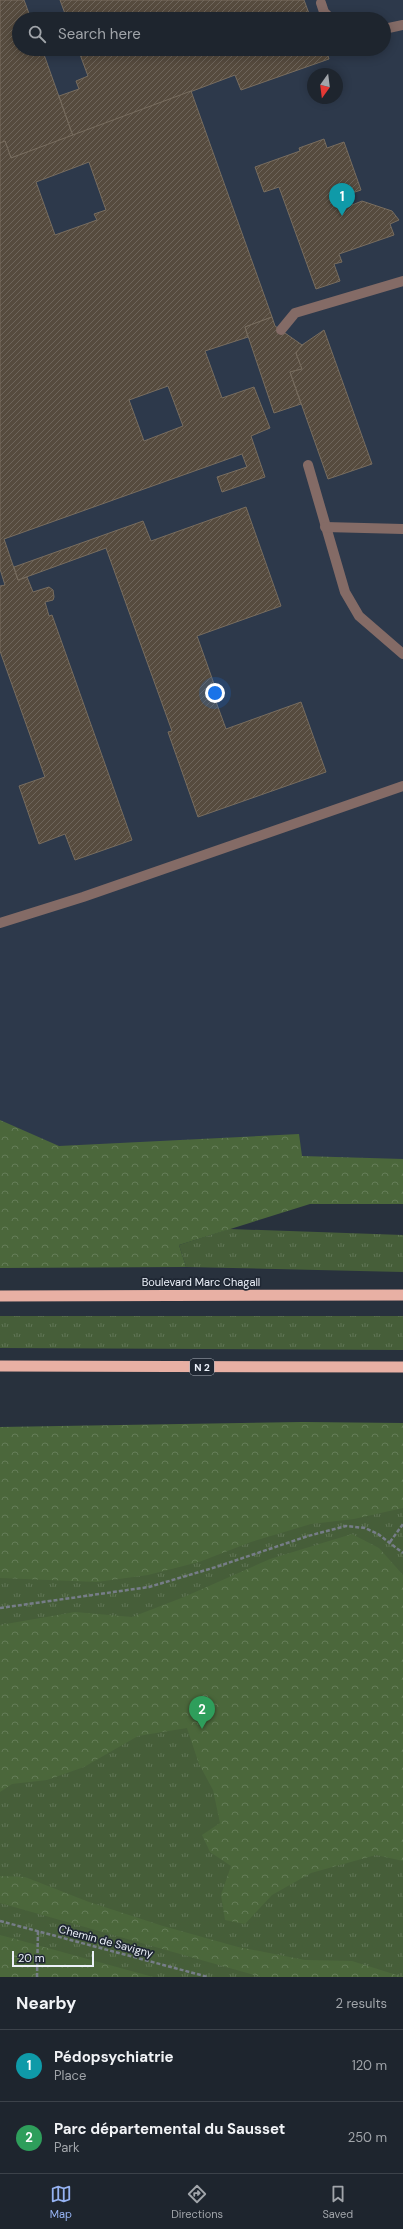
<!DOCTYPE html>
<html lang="en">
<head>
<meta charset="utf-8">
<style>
  :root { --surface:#1e252e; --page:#262d36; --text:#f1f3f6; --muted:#a1a5aa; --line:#3c424a; --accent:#95b2f1 }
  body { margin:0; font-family:"DM Sans",sans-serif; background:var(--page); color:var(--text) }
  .compass { position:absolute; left:307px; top:68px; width:36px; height:36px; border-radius:50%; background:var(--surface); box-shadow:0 2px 10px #0003; rotate:194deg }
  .scale { position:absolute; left:12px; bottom:10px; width:82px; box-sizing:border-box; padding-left:4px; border:2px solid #ecf1fa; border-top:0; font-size:11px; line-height:14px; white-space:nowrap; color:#ecf1fa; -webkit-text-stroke:3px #1f2733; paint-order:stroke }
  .you { position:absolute; left:215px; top:693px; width:14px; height:14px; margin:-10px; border:3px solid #fff; border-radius:50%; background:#1a73e8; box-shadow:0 0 0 6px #1a73e833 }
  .badge { display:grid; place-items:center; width:26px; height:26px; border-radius:50%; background:var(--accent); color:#fff; font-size:13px; font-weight:700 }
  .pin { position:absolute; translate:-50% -33px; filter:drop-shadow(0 1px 2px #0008) }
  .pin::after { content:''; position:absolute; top:21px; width:14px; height:12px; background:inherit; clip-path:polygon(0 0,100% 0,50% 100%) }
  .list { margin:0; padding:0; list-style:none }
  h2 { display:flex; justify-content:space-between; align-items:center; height:52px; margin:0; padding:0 16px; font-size:17px }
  h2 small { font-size:13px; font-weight:400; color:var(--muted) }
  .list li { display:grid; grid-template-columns:26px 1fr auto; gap:12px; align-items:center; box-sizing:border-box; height:72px; padding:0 16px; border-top:1px solid var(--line) }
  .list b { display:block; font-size:15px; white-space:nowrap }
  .list p { margin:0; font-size:13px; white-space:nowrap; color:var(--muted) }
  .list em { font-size:13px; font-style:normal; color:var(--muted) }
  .icon { flex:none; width:22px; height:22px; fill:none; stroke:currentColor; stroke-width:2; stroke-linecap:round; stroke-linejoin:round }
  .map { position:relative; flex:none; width:403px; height:1977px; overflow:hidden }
  .search { position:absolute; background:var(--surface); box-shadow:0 2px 10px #0003; left:12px; right:12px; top:12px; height:44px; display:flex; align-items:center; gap:10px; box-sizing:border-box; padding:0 14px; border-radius:22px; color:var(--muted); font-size:15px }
  .sheet { height:196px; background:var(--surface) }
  nav { display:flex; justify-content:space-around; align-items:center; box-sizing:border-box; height:56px; border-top:1px solid var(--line); background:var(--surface); font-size:11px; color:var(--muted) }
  nav a { display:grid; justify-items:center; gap:2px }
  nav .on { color:var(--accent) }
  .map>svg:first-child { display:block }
  .built { fill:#2d394b; fill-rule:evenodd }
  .grass { fill:url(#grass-tufts) }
  .forest { fill:url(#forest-crowns) }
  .building { fill:url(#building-hatch); stroke:#786d5f; fill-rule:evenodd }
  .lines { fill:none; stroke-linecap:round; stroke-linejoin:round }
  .path { stroke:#767d88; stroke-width:2.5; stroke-dasharray:4 2; stroke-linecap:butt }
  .service { stroke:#846b66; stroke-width:10 }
  .trunk { stroke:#e8b0a4; stroke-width:11 }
  .labels { text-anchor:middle; stroke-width:3.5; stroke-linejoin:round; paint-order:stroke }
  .shield { fill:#1f2733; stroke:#aeb4be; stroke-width:1 }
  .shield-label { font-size:10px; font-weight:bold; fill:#ecf1fa }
  .street-label { font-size:11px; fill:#ecf1fa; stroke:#1f2733 }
</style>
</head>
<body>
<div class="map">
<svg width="403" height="1977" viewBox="0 0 403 1977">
  <defs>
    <pattern id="grass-tufts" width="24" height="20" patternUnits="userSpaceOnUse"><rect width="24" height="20" fill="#465e39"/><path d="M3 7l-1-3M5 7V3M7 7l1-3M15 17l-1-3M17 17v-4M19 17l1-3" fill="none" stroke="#617657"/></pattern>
    <pattern id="forest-crowns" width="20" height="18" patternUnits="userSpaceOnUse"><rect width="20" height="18" fill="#4b673b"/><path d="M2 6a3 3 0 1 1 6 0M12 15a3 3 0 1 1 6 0" fill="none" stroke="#657d58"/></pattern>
    <pattern id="building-hatch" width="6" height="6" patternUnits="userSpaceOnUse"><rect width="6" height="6" fill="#564b3e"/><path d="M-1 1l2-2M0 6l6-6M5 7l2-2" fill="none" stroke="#6e655b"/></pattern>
  </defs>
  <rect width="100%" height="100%" fill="#28313d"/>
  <path class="built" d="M0 0H403V1201L0 1198ZM19 19H384V49H19ZM313 74H337V98H313Z"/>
  <g class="grass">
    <path d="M229 1229 403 1235V1272L186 1267 179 1245Z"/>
    <path d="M0 1316H403V1350L0 1348Z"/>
    <path d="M403 1473V1977H0V1481Z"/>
  </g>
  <g class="forest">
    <path d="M0 1120 59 1146 299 1134 302 1156 403 1159V1204H310L179 1245 186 1267 0 1268Z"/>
    <path d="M302 1422 403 1423V1508L354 1519 311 1524 251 1542 199 1562 148 1575 97 1582 0 1578V1427Z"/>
    <path d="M352 1534 379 1548 403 1575V1861L376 1855 311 1873 272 1895 245 1924 225 1920 221 1895 231 1866 210 1852 202 1835 220 1823 213 1790 199 1764 187 1728 138 1736 84 1767 47 1780 12 1784 0 1792V1625L75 1612 132 1617 184 1597 270 1559Z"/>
    <path d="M0 1876 25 1877 89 1902 163 1926 238 1947 305 1960 352 1961 403 1977H261L0 1903Z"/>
    <path d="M0 1935 15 1939 153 1977H0Z"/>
  </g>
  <g class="building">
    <path d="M0 0H24L31 19H19V49H42L73 136 11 158 5 141 0 143Z"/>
    <path d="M60 0H304L311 19H67Z"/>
    <path d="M78 49H326L329 59 241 90 235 75 73 136 59 96 79 89 76 81 88 76Z"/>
    <path d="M191 91 272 317 245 327 248 337 205 351 222 398 254 387 270 428 251 436 265 477 222 492 217 477 247 467 242 454 4 539 18 580 27 577 33 592 49 587 53 590 54 597 53 600 45 602 49 616 52 615 132 840 75 860 65 834 39 844 19 786 45 777 0 651V586L5 585 0 569V143L5 141 11 158ZM89 162 106 210 94 214 97 220 55 235 36 182ZM168 386 183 426 144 441 129 400Z"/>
    <path d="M324 139 327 148 344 142 361 190 349 194 352 205 362 201 392 211 399 220 390 224 394 235 339 254 342 262 334 264 340 281 316 289 279 187 264 192 255 167 300 151 299 148Z"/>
    <path d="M272 317 275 326 302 345 296 353 302 369 290 372 301 404 274 413 245 327Z"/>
    <path d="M324 330 372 464 328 479 290 372 302 369 296 353 302 345Z"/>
    <path d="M246 507 281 606 197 636 219 698 215 699 226 729 301 702 326 772 198 817 168 732 172 731 106 548 18 580 14 567 143 521 151 541Z"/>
  </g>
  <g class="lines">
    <g class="path">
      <path d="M390 1542 403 1524"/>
      <path d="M0 1608 149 1587 216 1567 308 1536 346 1526 365 1528 378 1534 403 1553"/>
      <path d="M0 1921 208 1977"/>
      <path d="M37 1977 38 1931"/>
    </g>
    <g class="service">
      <path d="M321 3 324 12 331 19"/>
      <path d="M384 29 403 25"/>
      <path d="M281 330 295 313 403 281"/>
      <path d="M308 465 345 592 359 616 403 654"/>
      <path d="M325 527 403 529"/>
      <path d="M0 923 83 897 403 786"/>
    </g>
    <g class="trunk">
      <path d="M0 1296 403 1295"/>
      <path d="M0 1366 403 1367"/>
    </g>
  </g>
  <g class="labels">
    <rect class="shield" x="190" y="1359" width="24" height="16" rx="3"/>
    <g class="shield-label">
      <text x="202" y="1371">N 2</text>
    </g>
    <g class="street-label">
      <text x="201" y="1286">Boulevard Marc Chagall</text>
      <text transform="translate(106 1941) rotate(15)" y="4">Chemin de Savigny</text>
    </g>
  </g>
</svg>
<svg class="compass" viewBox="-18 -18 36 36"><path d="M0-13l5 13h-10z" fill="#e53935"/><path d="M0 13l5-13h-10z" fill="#a1a5aa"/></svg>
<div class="scale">20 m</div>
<div class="you"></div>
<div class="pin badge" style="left:342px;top:216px;background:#0f9aa8">1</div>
<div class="pin badge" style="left:202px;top:1729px;background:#2e9e5b">2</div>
<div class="search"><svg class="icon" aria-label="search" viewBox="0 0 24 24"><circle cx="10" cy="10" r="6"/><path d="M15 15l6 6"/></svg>Search here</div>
</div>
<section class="sheet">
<h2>Nearby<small>2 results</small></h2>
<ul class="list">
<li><span class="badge" style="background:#0f9aa8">1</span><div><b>Pédopsychiatrie</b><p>Place</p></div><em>120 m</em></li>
<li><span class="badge" style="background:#2e9e5b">2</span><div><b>Parc départemental du Sausset</b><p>Park</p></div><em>250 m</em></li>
</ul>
</section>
<nav>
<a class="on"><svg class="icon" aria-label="map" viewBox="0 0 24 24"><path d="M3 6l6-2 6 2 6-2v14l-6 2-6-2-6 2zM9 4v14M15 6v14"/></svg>Map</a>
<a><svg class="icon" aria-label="directions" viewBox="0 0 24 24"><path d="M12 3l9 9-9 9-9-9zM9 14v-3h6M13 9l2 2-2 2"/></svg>Directions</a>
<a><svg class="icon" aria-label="saved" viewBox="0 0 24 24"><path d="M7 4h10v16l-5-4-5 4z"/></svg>Saved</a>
</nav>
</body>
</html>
